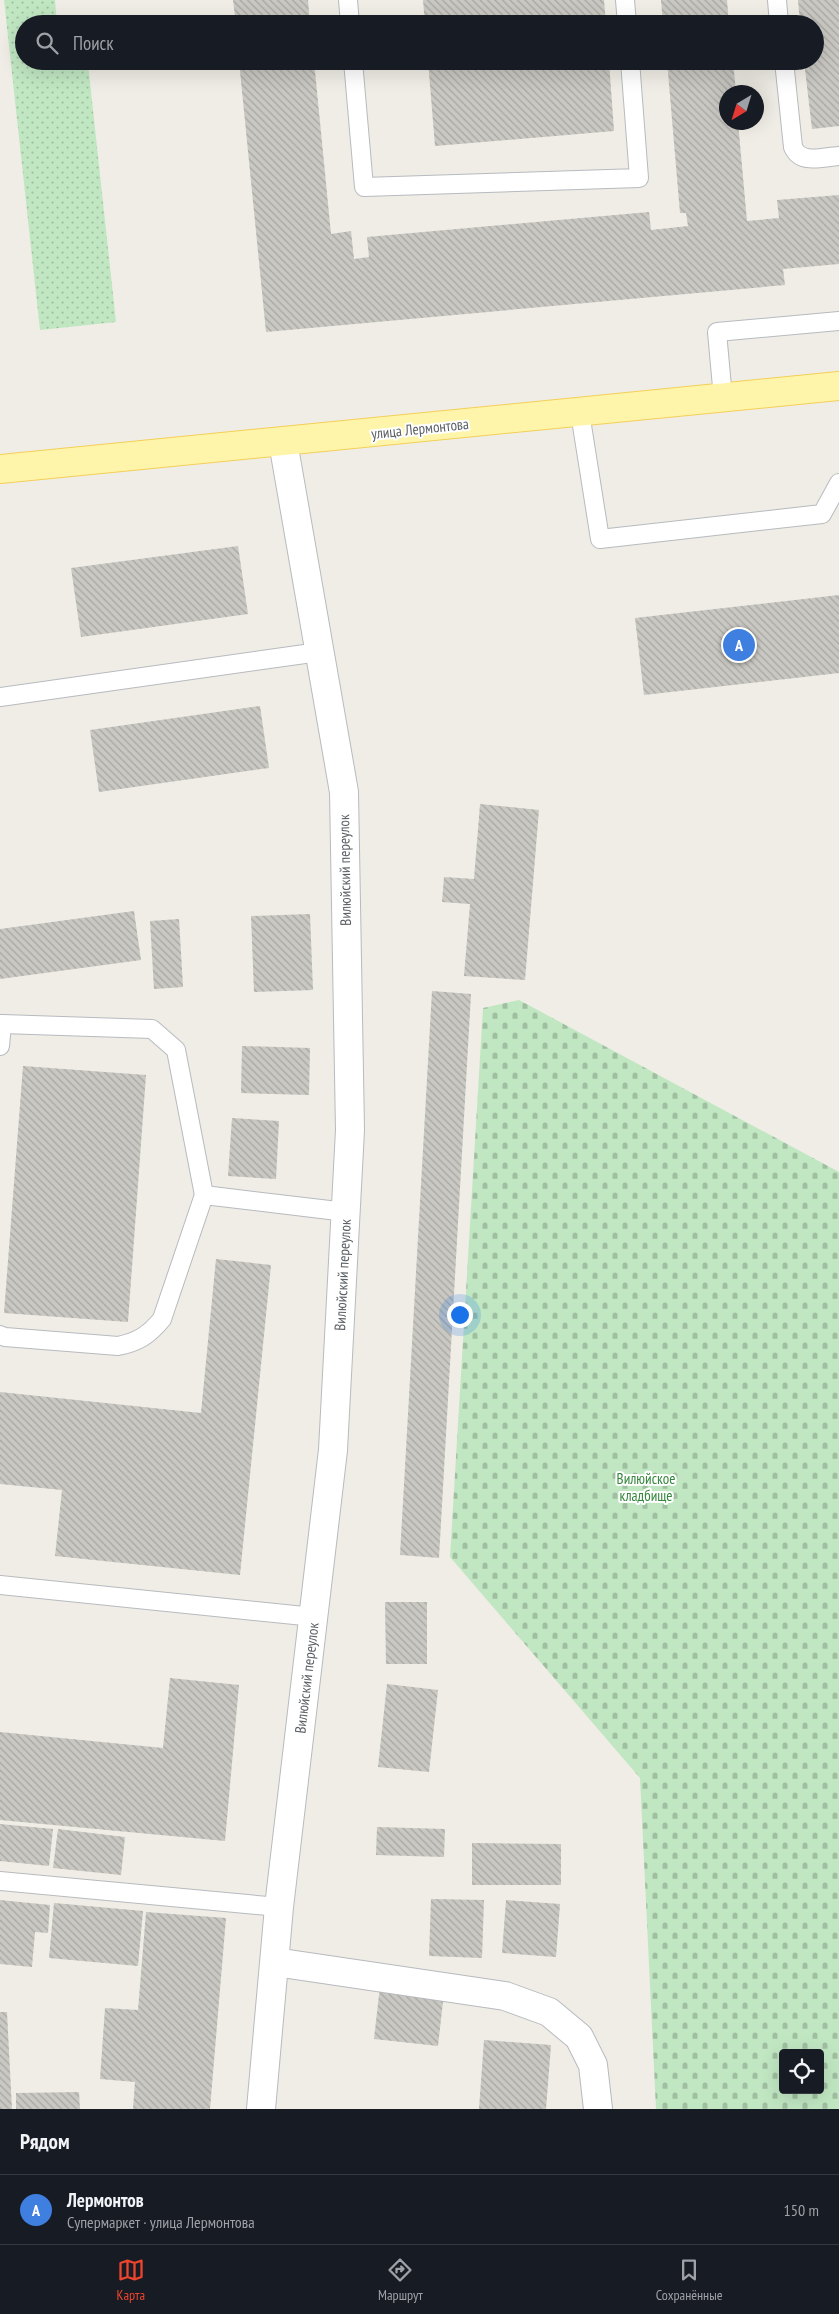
<!DOCTYPE html>
<html lang="ru">
<head>
<meta charset="utf-8">
<style>
  :root { --surface:#171b24; --page:#242831; --text:#f1f3f6; --muted:#9ea1a6; --line:#363941; --accent:#ed442d }
  body { margin:0; font-family:"PT Sans Narrow",sans-serif; background:var(--page); color:var(--text) }
  .controls { position:absolute; right:15px; bottom:15px; display:grid; overflow:hidden; border-radius:5px; box-shadow:0 5px 20px #0002 }
  .controls button { width:45px; height:45px; display:grid; place-items:center; padding:0; border:0; border-bottom:1px solid var(--line); background:var(--surface); color:var(--text); font:25px sans-serif }
  .compass { position:absolute; left:719px; top:85px; width:45px; height:45px; border-radius:50%; background:var(--surface); box-shadow:0 5px 20px #0002; rotate:218deg }
  .you { position:absolute; left:459px; top:1314px; width:18px; height:18px; margin:-12px; border:4px solid #fff; border-radius:50%; background:#1a73e8; box-shadow:0 0 0 8px #1a73e833 }
  .badge { display:grid; place-items:center; width:32px; height:32px; border-radius:50%; background:var(--accent); color:#fff; font-size:16px; font-weight:700 }
  .pin { position:absolute; translate:-50% -50%; border:2px solid #fff; box-shadow:0 1px 5px #0006 }
  .list { margin:0; padding:0; list-style:none }
  h2 { display:flex; justify-content:space-between; align-items:center; height:65px; margin:0; padding:0 20px; font-size:21px }
  h2 small { font-size:16px; font-weight:400; color:var(--muted) }
  .list li { display:grid; grid-template-columns:32px 1fr auto; gap:15px; align-items:center; box-sizing:border-box; height:70px; padding:0 20px; border-top:1px solid var(--line) }
  .list b { display:block; font-size:19px; white-space:nowrap }
  .list p { margin:0; font-size:16px; white-space:nowrap; color:var(--muted) }
  .list em { font-size:16px; font-style:normal; color:var(--muted) }
  .icon { flex:none; width:28px; height:28px; fill:none; stroke:currentColor; stroke-width:2; stroke-linecap:round; stroke-linejoin:round }
  .map { position:relative; flex:none; width:839px; height:2109px; overflow:hidden }
  .search { position:absolute; background:var(--surface); box-shadow:0 5px 20px #0002; left:15px; right:15px; top:15px; height:55px; display:flex; align-items:center; gap:12px; box-sizing:border-box; padding:0 18px; border-radius:28px; color:var(--muted); font-size:19px }
  .sheet { height:135px; background:var(--surface) }
  nav { display:flex; justify-content:space-around; align-items:center; box-sizing:border-box; height:70px; border-top:1px solid var(--line); background:var(--surface); font-size:14px; color:var(--muted) }
  nav a { display:grid; justify-items:center; gap:2px }
  nav .on { color:var(--accent) }
  .map>svg:first-child { display:block }
  .grass { fill:url(#grass-dots) }
  .cemetery { fill:url(#cemetery-stones); fill-rule:evenodd }
  .building { fill:url(#building-back-hatch) }
  .lines { fill:none; stroke-linecap:round; stroke-linejoin:round }
  .service-casing { stroke:#b7babf; stroke-width:20 }
  .minor-casing { stroke:#b7babf; stroke-width:30 }
  .primary-casing { stroke:#f4cf58; stroke-width:30 }
  .service { stroke:#fff; stroke-width:18 }
  .minor { stroke:#fff; stroke-width:28 }
  .primary { stroke:#fff5aa; stroke-width:28 }
  .labels { text-anchor:middle; stroke-width:4; stroke-linejoin:round; paint-order:stroke }
  .street-label { font-size:15px; fill:#5c6065; stroke:#fff }
  .park-label { font-size:15px; fill:#33863b; stroke:#fff }
</style>
</head>
<body>
<div class="map">
<svg width="839" height="2109" viewBox="0 0 839 2109">
  <defs>
    <pattern id="grass-dots" width="8" height="8" patternUnits="userSpaceOnUse" patternTransform="scale(1.25)"><rect width="8" height="8" fill="#c1e7c2"/><path d="M2 2h.1M6 6h.1" fill="none" stroke="#a0bfa1" stroke-width="1.8" stroke-linecap="round"/></pattern>
    <pattern id="cemetery-stones" width="16" height="16" patternUnits="userSpaceOnUse" patternTransform="scale(1.25)"><rect width="16" height="16" fill="#c1e7c2"/><path d="M2 7V4a2 2 0 0 1 4 0v3zM10 15v-3a2 2 0 0 1 4 0v3z" fill="#a0bfa1"/></pattern>
    <pattern id="building-back-hatch" width="6" height="6" patternUnits="userSpaceOnUse" patternTransform="scale(1.25)"><rect width="6" height="6" fill="#cac8c2"/><path d="M-1 5l2 2M0 0l6 6M5-1l2 2" fill="none" stroke="#a7a6a1"/></pattern>
  </defs>
  <rect width="100%" height="100%" fill="#efede5"/>
  <path class="grass" d="M4 0H55L57 24H24V61H61L62 67 88 64 116 322 40 330Z"/>
  <path class="cemetery" d="M519 1000 839 1172V2109H656L640 1778 450 1557 483 1008ZM783 2053H820V2090H783Z"/>
  <g class="building">
    <path d="M233 0H308L310 24H236Z"/>
    <path d="M423 0H604L606 24H425Z"/>
    <path d="M661 0H727L729 24H663Z"/>
    <path d="M798 0H839V126L812 129 804 61H815V24H800Z"/>
    <path d="M239 61H314L331 234 351 231 354 259 369 257 367 237 649 212 651 230 688 226 686 213H680L667 61H733L736 92H726V122H738L747 221 779 218 777 200 839 195V264L783 269 785 285 266 332Z"/>
    <path d="M428 61H609L614 131 435 146Z"/>
    <path d="M238 546 248 614 81 637 71 568Z"/>
    <path d="M839 595V673L644 695 635 618Z"/>
    <path d="M260 706 269 768 99 792 90 730Z"/>
    <path d="M480 804 539 810 525 980 464 976 470 904 442 902 444 877 474 879Z"/>
    <path d="M134 911 141 960 0 979V929Z"/>
    <path d="M310 914 313 990 254 992 251 916Z"/>
    <path d="M179 919 183 987 154 989 150 921Z"/>
    <path d="M432 991 471 994 439 1558 400 1555Z"/>
    <path d="M242 1046 310 1048 309 1095 241 1093Z"/>
    <path d="M23 1066 146 1075 128 1322 4 1313Z"/>
    <path d="M232 1118 279 1121 276 1179 228 1176Z"/>
    <path d="M216 1259 271 1265 240 1575 55 1556 62 1490 0 1484V1392L201 1413Z"/>
    <path d="M385 1602H427V1664H386Z"/>
    <path d="M170 1678 239 1685 225 1841 0 1820V1732L163 1748Z"/>
    <path d="M387 1684 438 1690 429 1772 378 1767Z"/>
    <path d="M0 1824 53 1829 49 1866 0 1861Z"/>
    <path d="M377 1827 445 1829 444 1857 376 1855Z"/>
    <path d="M58 1829 125 1837 121 1875 53 1868Z"/>
    <path d="M472 1843 561 1844V1885H472Z"/>
    <path d="M431 1899 484 1900 482 1958 429 1956Z"/>
    <path d="M0 1900 50 1905 48 1933 35 1932 32 1967 0 1964Z"/>
    <path d="M506 1900 560 1904 556 1957 502 1953Z"/>
    <path d="M54 1903 143 1911 138 1966 49 1958Z"/>
    <path d="M146 1912 226 1918 210 2109H133L135 2082 100 2079 105 2008 138 2010Z"/>
    <path d="M380 1986 444 1993 438 2046 374 2039Z"/>
    <path d="M0 2012H7L12 2109H0Z"/>
    <path d="M484 2040 551 2045 546 2109H479Z"/>
    <path d="M79 2092 80 2109H16V2093Z"/>
  </g>
  <g class="lines">
    <defs>
      <g id="service">
        <path d="M348 0 350 24"/>
        <path d="M625 0 627 24"/>
        <path d="M777 0 779 24"/>
        <path d="M353 61 364 187 639 178 630 61"/>
        <path d="M784 61 793 147C801 165 822 157 839 156"/>
        <path d="M723 398 717 332 839 321"/>
        <path d="M580 413 600 539 822 514 839 483"/>
        <path d="M0 697 319 652"/>
        <path d="M0 1024H2L0 1046"/>
        <path d="M2 1024 152 1029 176 1050 204 1195"/>
        <path d="M0 1335 5 1337 118 1346C138 1342 149 1335 162 1319L204 1195 346 1212"/>
        <path d="M0 1585 314 1617"/>
        <path d="M0 1881 279 1907"/>
      </g>
      <g id="minor">
        <path d="M275 1962 505 1996 549 2012 579 2037 593 2065 598 2109"/>
        <path d="M261 2109 279 1907 333 1450 350 1130 344 792 283 442"/>
      </g>
      <path id="primary" d="M0 469 839 386"/>
    </defs>
    <use href="#service" class="service-casing"/>
    <use href="#minor" class="minor-casing"/>
    <use href="#primary" class="primary-casing"/>
    <use href="#service" class="service"/>
    <use href="#minor" class="minor"/>
    <use href="#primary" class="primary"/>
  </g>
  <g class="labels">
    <g class="street-label">
      <text transform="translate(420 429) rotate(-6)" y="5">улица Лермонтова</text>
      <text transform="translate(345 870) rotate(-91)" y="5">Вилюйский переулок</text>
      <text transform="translate(343 1275) rotate(-87)" y="5">Вилюйский переулок</text>
      <text transform="translate(307 1678) rotate(-83)" y="5">Вилюйский переулок</text>
    </g>
    <g class="park-label">
      <text x="646" y="1484">Вилюйское<tspan x="646" dy="17">кладбище</tspan></text>
    </g>
  </g>
</svg>
<div class="controls">
<button><svg class="icon" aria-label="locate" viewBox="0 0 24 24"><circle cx="12" cy="12" r="6"/><path d="M12 2v4M12 18v4M2 12h4M18 12h4"/></svg></button>
</div>
<svg class="compass" viewBox="-18 -18 36 36"><path d="M0-13l5 13h-10z" fill="#e53935"/><path d="M0 13l5-13h-10z" fill="#9ea1a6"/></svg>
<div class="you"></div>
<div class="pin badge" style="left:739px;top:645px;background:#3f7fe0">A</div>
<div class="search"><svg class="icon" aria-label="search" viewBox="0 0 24 24"><circle cx="10" cy="10" r="6"/><path d="M15 15l6 6"/></svg>Поиск</div>
</div>
<section class="sheet">
<h2>Рядом<small></small></h2>
<ul class="list">
<li><span class="badge" style="background:#3f7fe0">A</span><div><b>Лермонтов</b><p>Супермаркет · улица Лермонтова</p></div><em>150 m</em></li>
</ul>
</section>
<nav>
<a class="on"><svg class="icon" aria-label="map" viewBox="0 0 24 24"><path d="M3 6l6-2 6 2 6-2v14l-6 2-6-2-6 2zM9 4v14M15 6v14"/></svg>Карта</a>
<a><svg class="icon" aria-label="directions" viewBox="0 0 24 24"><path d="M12 3l9 9-9 9-9-9zM9 14v-3h6M13 9l2 2-2 2"/></svg>Маршрут</a>
<a><svg class="icon" aria-label="saved" viewBox="0 0 24 24"><path d="M7 4h10v16l-5-4-5 4z"/></svg>Сохранённые</a>
</nav>
</body>
</html>
